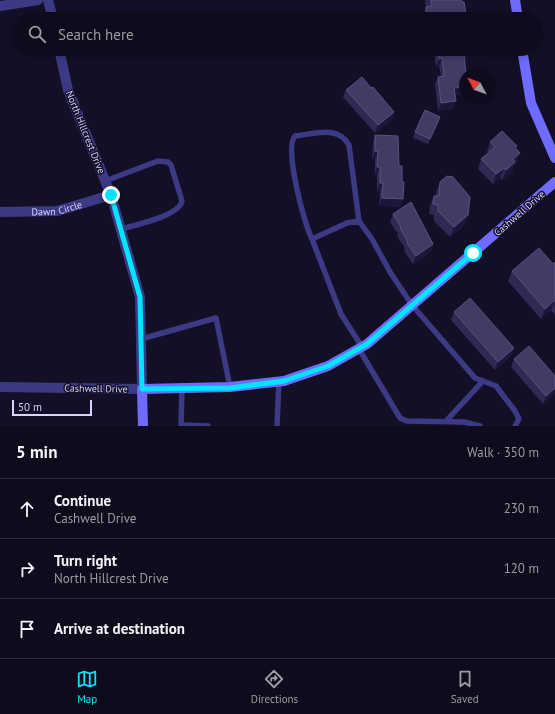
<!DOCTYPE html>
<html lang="en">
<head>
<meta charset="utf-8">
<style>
  :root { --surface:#0e0b1c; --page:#171425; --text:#f1f3f6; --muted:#9b9ba3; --line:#2e2b3b; --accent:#00e5ff }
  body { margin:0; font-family:"PT Sans",sans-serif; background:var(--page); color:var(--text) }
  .compass { position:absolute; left:459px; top:68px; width:36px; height:36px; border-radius:50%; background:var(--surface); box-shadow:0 2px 6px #0003; rotate:311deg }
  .scale { position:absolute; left:12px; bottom:10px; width:80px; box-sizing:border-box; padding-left:4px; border:2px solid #d9d4ff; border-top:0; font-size:11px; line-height:14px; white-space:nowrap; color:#d9d4ff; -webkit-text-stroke:3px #130f26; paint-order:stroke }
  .stop { position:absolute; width:12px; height:12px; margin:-9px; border:3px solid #00e5ff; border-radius:50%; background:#fff }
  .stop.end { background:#00e5ff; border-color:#fff; box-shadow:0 1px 4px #0008 }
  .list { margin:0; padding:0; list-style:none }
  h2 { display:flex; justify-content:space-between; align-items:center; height:52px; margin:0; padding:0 16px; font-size:17px }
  h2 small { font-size:13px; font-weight:400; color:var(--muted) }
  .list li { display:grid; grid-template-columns:26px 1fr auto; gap:12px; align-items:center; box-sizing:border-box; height:60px; padding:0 16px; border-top:1px solid var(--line) }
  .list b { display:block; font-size:15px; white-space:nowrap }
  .list p { margin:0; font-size:13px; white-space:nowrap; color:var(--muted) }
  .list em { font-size:13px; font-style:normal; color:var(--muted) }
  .icon { flex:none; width:22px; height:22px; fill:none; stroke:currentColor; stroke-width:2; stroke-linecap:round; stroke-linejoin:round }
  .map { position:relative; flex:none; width:555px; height:426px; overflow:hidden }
  .search { position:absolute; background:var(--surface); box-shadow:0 2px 6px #0003; left:12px; right:12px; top:12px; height:44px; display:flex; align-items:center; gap:10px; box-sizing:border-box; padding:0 14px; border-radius:22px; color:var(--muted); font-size:15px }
  .sheet { height:232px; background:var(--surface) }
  nav { display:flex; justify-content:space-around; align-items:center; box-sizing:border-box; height:56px; border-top:1px solid var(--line); background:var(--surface); font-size:11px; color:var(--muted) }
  nav a { display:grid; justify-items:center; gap:2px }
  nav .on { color:var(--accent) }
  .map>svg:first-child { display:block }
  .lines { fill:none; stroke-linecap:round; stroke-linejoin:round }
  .lane { stroke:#3d3a85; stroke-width:5.5 }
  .street { stroke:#3d3a85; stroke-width:10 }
  .secondary { stroke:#6f6bff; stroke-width:10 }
  .wall { fill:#312854 }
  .shaded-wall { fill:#1d163a }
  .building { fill:#433a66; stroke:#5a527e }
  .route { stroke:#00e5ff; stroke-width:5 }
  .labels { text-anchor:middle; stroke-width:3; stroke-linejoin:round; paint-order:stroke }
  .street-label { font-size:10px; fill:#d9d4ff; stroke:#130f26 }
</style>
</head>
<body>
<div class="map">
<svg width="555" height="426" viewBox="0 0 555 426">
  <rect width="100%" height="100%" fill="#130f26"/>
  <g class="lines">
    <g class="lane">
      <path d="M105 181 158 161 168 162 171 165 182 201C179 216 135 225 121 229"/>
      <path d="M312 239C304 224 284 148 295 136 314 134 338 125 349 145L359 221"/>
      <path d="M141 339 216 318 230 387"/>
      <path d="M362 347 341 314 312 239 347 223 359 221 372 239 390 272 412 305 475 378 496 386 515 411 519 419 515 426"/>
      <path d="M359 349 400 418 407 421 464 422 480 426"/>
      <path d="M182 389 181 425 208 426"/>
      <path d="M446 421 483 381"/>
      <path d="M277 426 279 381"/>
    </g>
    <g class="street">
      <path d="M48 0 53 19"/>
      <path d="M0 6 38 0"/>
      <path id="s1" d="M0 212 57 211 111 195"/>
      <path d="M0 387 142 389 140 297 111 195 68 90 59 49"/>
    </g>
    <g class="secondary">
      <path d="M515 0 518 19"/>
      <path d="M522 49 531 103 555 158"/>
      <path d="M143 426 142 389 230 387 284 381 328 366 367 344 555 182"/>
    </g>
  </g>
  <g class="wall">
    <path d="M425 0H461L467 19H422V17L426 7Z"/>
    <path d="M435 49H468L469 54 466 62H465V94L455 95 453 109 438 111 435 84 438 77 441 76 439 66 436 67 434 51Z"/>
    <path d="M371 88 394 112 392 120 375 133 343 97 346 90Z"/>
    <path d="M438 122 428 144 413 138 415 132Z"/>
    <path d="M375 135 401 207 379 206 380 191H377V175H375V159H372L373 143Z"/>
    <path d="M490 142 516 148 517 163 514 165 512 172 502 180 500 178 493 184 478 169 481 159 488 153 487 152Z"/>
    <path d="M440 182 465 225 450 237 434 221V215L429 214 430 206 434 196H436V192Z"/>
    <path d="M393 214 433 244 431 252 413 264 404 251 405 248 397 236 398 234 390 222Z"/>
    <path d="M555 262V315L551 310 541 319 508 281 512 271 553 264Z"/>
    <path d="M454 312 514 348 511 356 495 370 451 320Z"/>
    <path d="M514 359 555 376 543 404 511 367Z"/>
  </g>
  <g class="shaded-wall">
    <path d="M469 54 466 62H461L464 55Z"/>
    <path d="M442 58 439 66 436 67 439 59Z"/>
    <path d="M465 87V94L451 96 454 88Z"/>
    <path d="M456 101 453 109 438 111 441 103Z"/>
    <path d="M394 112 392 120 375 133 378 125Z"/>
    <path d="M375 151 378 152 375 159H372Z"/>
    <path d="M520 153 517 163 514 165 512 172 502 180 506 170 513 159Z"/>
    <path d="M377 167H380L377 175H375Z"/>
    <path d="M504 168 500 178 493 184 496 174Z"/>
    <path d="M380 183H383L380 191H377Z"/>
    <path d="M382 198 403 199 401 207 379 206Z"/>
    <path d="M468 215 465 225 450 237 454 227Z"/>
    <path d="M433 244 431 252 413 264 416 256Z"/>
    <path d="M555 300 551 310 541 319 545 309Z"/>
    <path d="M514 348 511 356 495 370 498 362Z"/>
    <path d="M555 388V394L543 404 546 396Z"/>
  </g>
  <g class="building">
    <path d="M431 0H461L462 2H464L467 19H428L426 7 432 6Z"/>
    <path d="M438 49H468L469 54 464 55 466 73 471 72V74H465V87L454 88 456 101 441 103 438 77 444 76 442 58 439 59Z"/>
    <path d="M362 77 371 88 373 87 394 112 378 125 346 90Z"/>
    <path d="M425 110 440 117 430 139 415 132Z"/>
    <path d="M502 131 517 146 515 147 520 153 513 159 515 162 506 170 504 168 496 174 481 159 495 147 490 142Z"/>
    <path d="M375 135 398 136 399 166H402V182H404L403 199 382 198 383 183H380V167H377L378 152 375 151Z"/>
    <path d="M447 176 453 177 470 197 468 215 454 227 438 211V205L433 204 434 196H439L440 182Z"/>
    <path d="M411 202 433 244 416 256 407 243 408 242 400 228 401 227 393 214Z"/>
    <path d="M539 248 553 264 555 262V301V300L545 309 512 271Z"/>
    <path d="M470 298 514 348 498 362 454 312Z"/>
    <path d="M529 346 555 376V388L546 396 514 359Z"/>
  </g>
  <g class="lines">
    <path class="route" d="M111 195 140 297 142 389 230 388 284 381 328 366 367 344 473 253"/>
  </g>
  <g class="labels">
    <g class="street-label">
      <text transform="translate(86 132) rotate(68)" y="4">North Hillcrest Drive</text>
      <text dy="4" stroke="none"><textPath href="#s1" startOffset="57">Dawn Circle</textPath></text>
      <text transform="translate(519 213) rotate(-41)" y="4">Cashwell Drive</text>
      <text transform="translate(96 388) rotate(1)" y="4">Cashwell Drive</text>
    </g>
  </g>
</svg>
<svg class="compass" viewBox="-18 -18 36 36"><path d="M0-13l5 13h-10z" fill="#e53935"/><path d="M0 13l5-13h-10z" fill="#9b9ba3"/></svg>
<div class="scale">50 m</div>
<div class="stop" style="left:473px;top:253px"></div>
<div class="stop end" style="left:111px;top:195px"></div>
<div class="search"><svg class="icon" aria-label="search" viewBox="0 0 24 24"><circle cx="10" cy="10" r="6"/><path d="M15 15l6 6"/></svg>Search here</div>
</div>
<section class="sheet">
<h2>5 min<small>Walk · 350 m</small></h2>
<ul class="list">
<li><svg class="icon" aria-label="ahead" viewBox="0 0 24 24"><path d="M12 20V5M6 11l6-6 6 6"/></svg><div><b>Continue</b><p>Cashwell Drive</p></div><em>230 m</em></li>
<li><svg class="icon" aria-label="right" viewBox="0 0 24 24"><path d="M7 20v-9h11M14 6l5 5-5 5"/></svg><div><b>Turn right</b><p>North Hillcrest Drive</p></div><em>120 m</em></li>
<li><svg class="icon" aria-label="arrive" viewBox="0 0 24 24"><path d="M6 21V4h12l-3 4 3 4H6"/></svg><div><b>Arrive at destination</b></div></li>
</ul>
</section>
<nav>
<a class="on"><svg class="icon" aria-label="map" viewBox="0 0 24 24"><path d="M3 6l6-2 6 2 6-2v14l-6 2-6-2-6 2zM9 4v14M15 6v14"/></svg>Map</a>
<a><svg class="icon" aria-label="directions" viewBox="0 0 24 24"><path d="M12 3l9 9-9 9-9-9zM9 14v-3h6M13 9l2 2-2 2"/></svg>Directions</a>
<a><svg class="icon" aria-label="saved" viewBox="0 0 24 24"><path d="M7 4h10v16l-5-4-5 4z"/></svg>Saved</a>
</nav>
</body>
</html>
